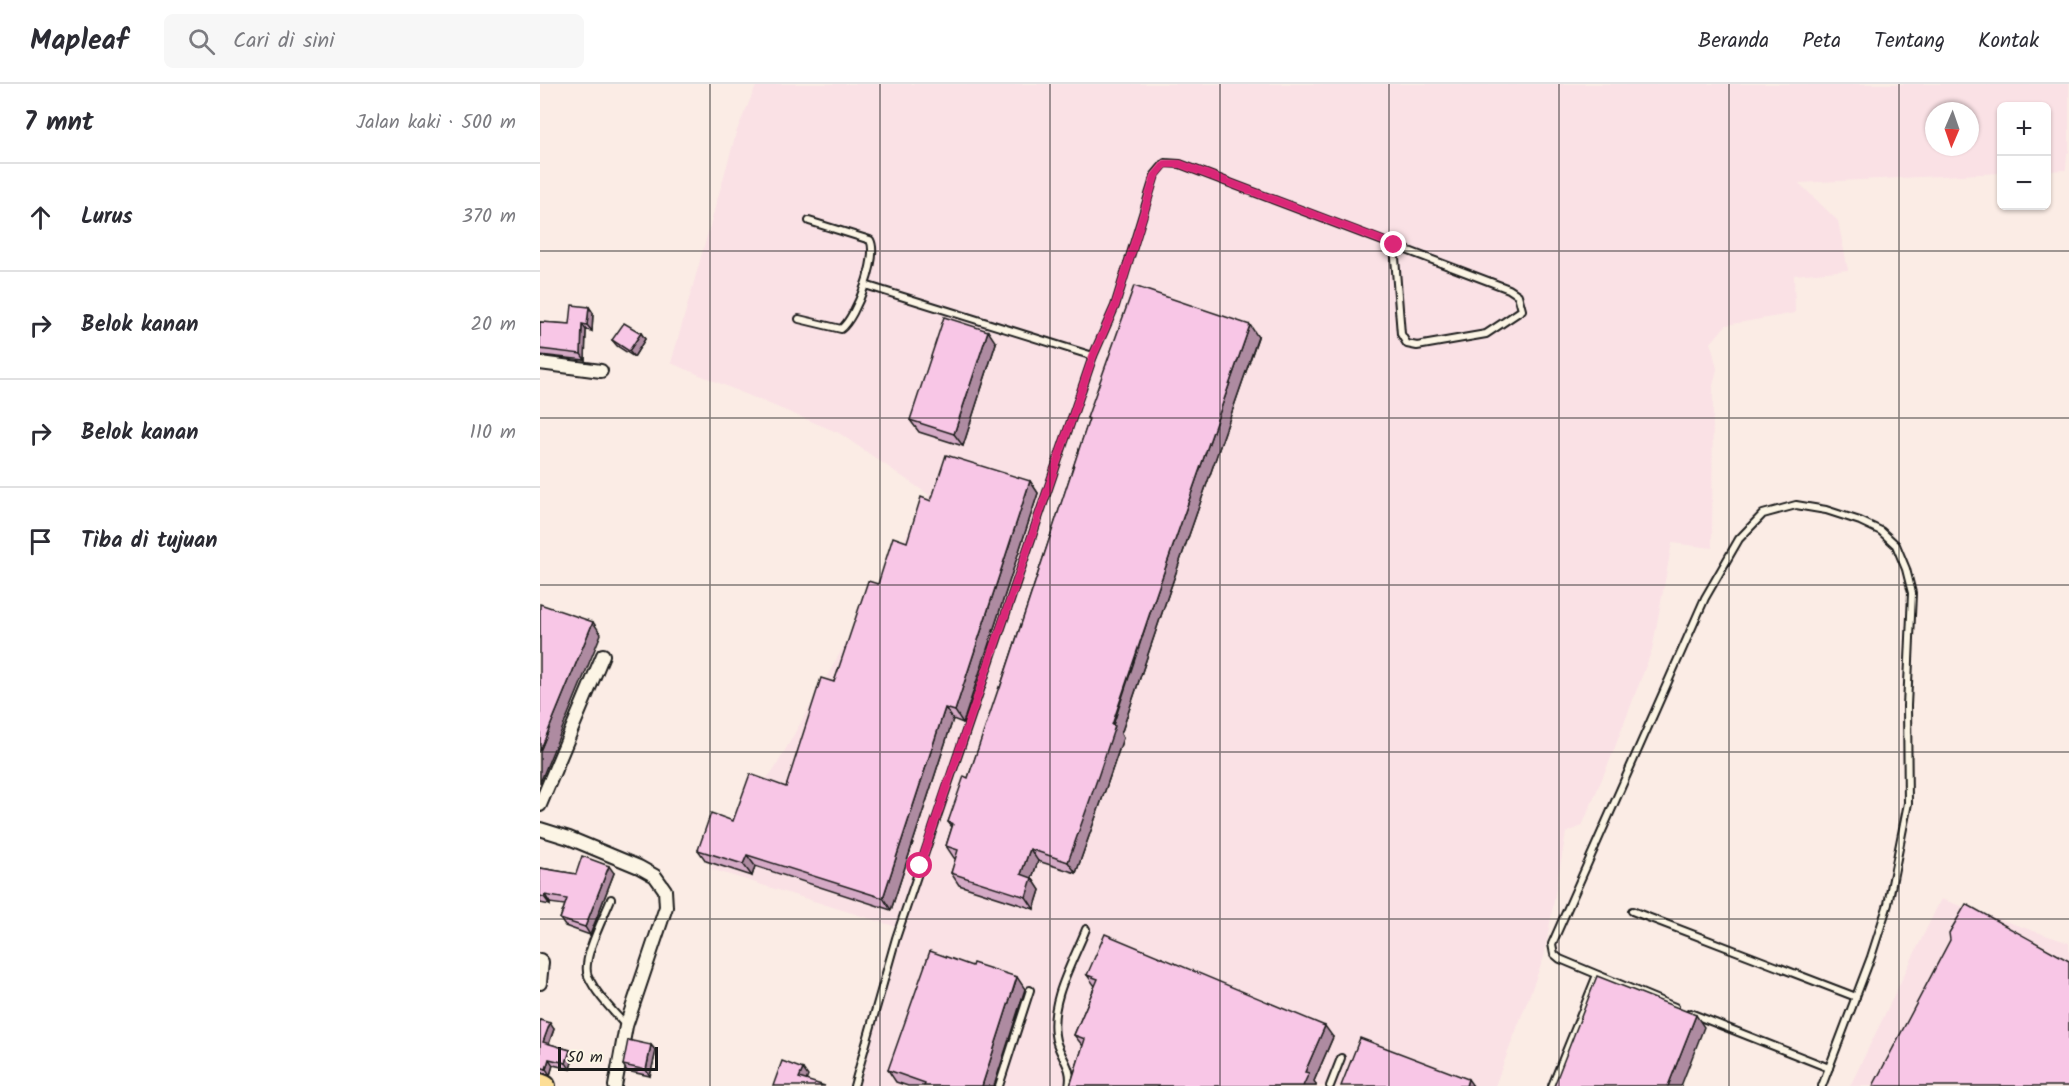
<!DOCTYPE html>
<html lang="id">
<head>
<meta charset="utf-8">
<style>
  :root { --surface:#fff; --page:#f7f7f7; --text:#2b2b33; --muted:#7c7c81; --line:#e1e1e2 }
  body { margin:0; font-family:Kalam,sans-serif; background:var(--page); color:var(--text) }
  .controls { position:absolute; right:18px; top:18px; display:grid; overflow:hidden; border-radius:9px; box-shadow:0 2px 4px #0004 }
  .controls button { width:54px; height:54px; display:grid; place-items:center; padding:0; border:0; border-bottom:2px solid var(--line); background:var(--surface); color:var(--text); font:30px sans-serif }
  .compass { position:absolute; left:1385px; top:18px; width:54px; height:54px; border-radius:50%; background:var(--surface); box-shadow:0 2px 4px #0004; rotate:182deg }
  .scale { position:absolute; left:18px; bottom:15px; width:100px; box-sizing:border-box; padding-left:6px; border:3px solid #1c1c1c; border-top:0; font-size:16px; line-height:21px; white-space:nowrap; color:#1c1c1c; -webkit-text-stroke:4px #fcf5e5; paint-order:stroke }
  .stop { position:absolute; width:18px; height:18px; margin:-14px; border:4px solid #db2777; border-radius:50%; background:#fff }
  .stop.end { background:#db2777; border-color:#fff; box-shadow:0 2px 6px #0008 }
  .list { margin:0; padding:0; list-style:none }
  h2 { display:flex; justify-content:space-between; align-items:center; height:78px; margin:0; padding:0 24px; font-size:26px }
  h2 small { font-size:20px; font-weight:400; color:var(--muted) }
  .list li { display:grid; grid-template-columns:39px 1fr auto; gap:18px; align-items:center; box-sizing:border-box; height:108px; padding:0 24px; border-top:2px solid var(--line) }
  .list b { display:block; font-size:22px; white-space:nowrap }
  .list em { font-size:20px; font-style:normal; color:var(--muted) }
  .icon { flex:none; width:33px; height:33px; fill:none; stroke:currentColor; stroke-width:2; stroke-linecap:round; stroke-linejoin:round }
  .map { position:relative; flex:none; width:1529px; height:1002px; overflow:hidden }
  header { display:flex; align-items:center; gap:36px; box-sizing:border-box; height:84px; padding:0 30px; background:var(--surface); border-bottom:2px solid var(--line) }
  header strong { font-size:28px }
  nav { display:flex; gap:33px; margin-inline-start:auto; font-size:21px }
  .search { width:420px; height:54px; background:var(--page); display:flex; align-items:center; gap:15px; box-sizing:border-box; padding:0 21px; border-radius:9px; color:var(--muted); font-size:22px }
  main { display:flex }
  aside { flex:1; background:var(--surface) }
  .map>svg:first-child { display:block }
  .built { fill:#fae1e5; fill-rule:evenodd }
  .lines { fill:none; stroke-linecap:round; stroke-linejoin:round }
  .service-casing { stroke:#1c1c1c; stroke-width:10 }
  .minor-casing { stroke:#1c1c1c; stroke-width:16 }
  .trunk-casing { stroke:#1c1c1c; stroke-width:24 }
  .service { stroke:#fcf5e5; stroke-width:6 }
  .minor { stroke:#fcf5e5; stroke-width:12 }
  .trunk { stroke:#fdde96; stroke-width:20 }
  .wall { fill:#d5aac6; stroke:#1c1c1c; stroke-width:1.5 }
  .shaded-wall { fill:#ae8ba1; stroke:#1c1c1c; stroke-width:1.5 }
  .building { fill:#f8c6e6; stroke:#1c1c1c; stroke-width:1.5 }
  .route { stroke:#db2777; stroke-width:8 }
  .grid { fill:none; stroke:#1c1c1c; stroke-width:1.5; stroke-opacity:0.55 }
</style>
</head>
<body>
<header>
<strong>Mapleaf</strong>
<div class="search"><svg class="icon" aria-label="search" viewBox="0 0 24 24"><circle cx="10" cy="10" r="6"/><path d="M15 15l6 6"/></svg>Cari di sini</div>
<nav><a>Beranda</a><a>Peta</a><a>Tentang</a><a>Kontak</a></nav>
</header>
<main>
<aside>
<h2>7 mnt<small>Jalan kaki · 500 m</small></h2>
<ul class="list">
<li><svg class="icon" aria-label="ahead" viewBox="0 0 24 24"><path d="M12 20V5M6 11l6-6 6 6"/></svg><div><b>Lurus</b></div><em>370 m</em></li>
<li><svg class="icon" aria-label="right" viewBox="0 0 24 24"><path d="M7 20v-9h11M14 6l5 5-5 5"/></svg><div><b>Belok kanan</b></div><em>20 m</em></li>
<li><svg class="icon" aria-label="right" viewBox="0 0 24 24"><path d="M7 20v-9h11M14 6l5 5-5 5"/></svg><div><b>Belok kanan</b></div><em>110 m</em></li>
<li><svg class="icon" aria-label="arrive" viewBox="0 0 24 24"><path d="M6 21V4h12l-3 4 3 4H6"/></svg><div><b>Tiba di tujuan</b></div></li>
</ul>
</aside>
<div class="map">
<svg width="1529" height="1002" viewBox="0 0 1529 1002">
  <rect width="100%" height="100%" fill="#fbece5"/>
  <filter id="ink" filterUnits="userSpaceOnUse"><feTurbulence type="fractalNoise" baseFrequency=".0167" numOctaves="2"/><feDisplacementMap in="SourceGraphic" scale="12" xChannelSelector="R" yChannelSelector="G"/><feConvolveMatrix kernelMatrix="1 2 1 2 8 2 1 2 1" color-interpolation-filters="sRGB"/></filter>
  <g filter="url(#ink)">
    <g class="built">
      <path d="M217 0H1529V68L1527 69 1526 86 1507 87 1506 22H1462L1461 89 1259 99 1298 137 1308 186 1254 191 1255 229 1186 241 1171 259 1177 285 1173 302 1172 464 1132 459 1112 566 1072 671 1042 742 1026 749 1004 873 955 1002H314L360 844 171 785 192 732 234 686 389 411 299 349 131 279 197 46ZM1394 27H1430V63H1394Z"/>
      <path d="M1401 815 1529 859V1002H1310Z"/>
    </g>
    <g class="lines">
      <defs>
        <g id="service">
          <path d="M325 201 553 272"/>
          <path d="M259 235 301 245C316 234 339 172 330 156L269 137"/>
          <path d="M71 815C64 833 41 876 48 892 56 910 73 927 86 942"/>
          <path d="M1092 827 1316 913"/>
          <path d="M1135 923 1020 875 1014 870 1012 860 1165 514 1199 455 1223 430 1256 421 1286 426 1320 437 1341 447 1356 461 1366 485 1372 509 1367 622 1368 719 1348 820 1331 873 1282 1002"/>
          <path d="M1150 929 1289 984"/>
          <path d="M314 1002 356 854 553 272 575 222 615 91 625 79 640 80 969 205 978 211 982 226 946 250 877 262 867 260 861 250 854 161"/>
          <path d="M459 1002 490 906"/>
          <path d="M529 1002C534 981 517 971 515 951 510 915 533 878 546 845"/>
          <path d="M790 1002 801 974"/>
          <path d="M1012 1002 1057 891"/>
        </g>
        <g id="minor">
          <path d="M0 279 61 287"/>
          <path d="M0 721 63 571"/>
          <path d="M0 745 29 754 99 783 115 792 125 806 126 823 86 942 75 1002"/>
          <path d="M0 876 2 878 0 899"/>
        </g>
        <path id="trunk" d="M0 1000 5 1002"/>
      </defs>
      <use href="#service" class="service-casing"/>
      <use href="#minor" class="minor-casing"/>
      <use href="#trunk" class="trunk-casing"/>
      <use href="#service" class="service"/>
      <use href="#minor" class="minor"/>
      <use href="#trunk" class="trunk"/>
    </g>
    <g class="wall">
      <path d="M49 223 53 229 52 247 46 246 45 276 0 271V238L30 240Z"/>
      <path d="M101 249 105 255 94 273 77 262 72 256Z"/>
      <path d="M718 253 625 520 581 650 583 654 567 701 536 789 498 777 492 794 500 806 494 825 419 801 411 789 416 775 414 774 406 762 412 743 408 738 428 694 460 604 549 336 547 334Z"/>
      <path d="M456 259 423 362 379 348 370 336Z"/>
      <path d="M490 397 498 409 423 639 413 635 351 826 215 782 212 792 166 777 158 766 193 737 246 703 338 500 367 458 391 417Z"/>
      <path d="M0 784 36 790 74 789 50 851 25 842 20 835 25 821 10 819V821L0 819Z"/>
      <path d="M547 891 793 953 774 997 776 1001V1002H530L543 962 534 951 555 902Z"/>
      <path d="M485 905 454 1002H368L356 998 348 986Z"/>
      <path d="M0 936 14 945 9 960 30 966 34 971 30 985 13 981 10 991 0 988Z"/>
      <path d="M111 961 116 967 110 992 87 987 83 981Z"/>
    </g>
    <g class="shaded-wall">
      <path d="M49 223 53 229 52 247 47 241Z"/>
      <path d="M42 240 46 246 45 276 41 270Z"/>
      <path d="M710 241 718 253 625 520 581 650 583 654 567 701 536 789 528 778 617 508Z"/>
      <path d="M448 247 456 259 423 362 414 350Z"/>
      <path d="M101 249 105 255 94 273 89 267Z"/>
      <path d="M490 397 498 409 423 639 415 627Z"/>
      <path d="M53 538 61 550 0 699V667Z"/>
      <path d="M405 624 413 635 351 826 343 814Z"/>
      <path d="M490 765 498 777 492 794 500 806 494 825 486 813 481 790Z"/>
      <path d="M207 771 215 782 212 792 203 780Z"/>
      <path d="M69 782 74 789 50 851 45 843Z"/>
      <path d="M5 811 10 819V821L4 813Z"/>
      <path d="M477 893 485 905 454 1002H442Z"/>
      <path d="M1156 931 1164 943 1141 1002H1128Z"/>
      <path d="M10 939 14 945 7 964 3 958Z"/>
      <path d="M785 942 793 953 774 997 776 1001V1002H763L765 988Z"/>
      <path d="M111 961 116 967 110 992 106 986Z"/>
      <path d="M30 966 34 971 30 985 26 979Z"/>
      <path d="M9 975 13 981 10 991 6 985Z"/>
      <path d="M263 985 268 992 264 1002 259 994Z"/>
      <path d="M928 995 933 1002H926Z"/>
    </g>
    <g class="building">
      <path d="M594 202 710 241 617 508 572 641 575 642 559 690 528 778 490 765 481 790 492 794 486 813 411 789 418 766 406 762 413 740 408 738 424 692 428 694 459 603 460 604 549 335 547 334Z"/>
      <path d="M32 221 49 223 47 241 42 240 41 270 0 265V238L30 240Z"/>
      <path d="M404 233 448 247 414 350 370 336Z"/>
      <path d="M84 239 101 249 89 267 72 256Z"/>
      <path d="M406 371 490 397 415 627 405 624 343 814 207 771 203 780 158 766 171 729 193 737 210 690 246 703 281 594 294 598 328 497 338 500 353 453 367 458 381 413 391 417Z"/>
      <path d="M0 520 53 538 0 667Z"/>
      <path d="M42 772 69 782 45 843 20 835 27 815 5 811 4 813 0 812V784L36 790Z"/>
      <path d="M1426 820 1529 877V1002H1333L1410 856 1409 849Z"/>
      <path d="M565 850 785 942 765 988 769 989 763 1002H530L545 955 534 951 558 895 547 891Z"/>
      <path d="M390 867 432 882 433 879 477 893 442 1002H384L385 999 348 986Z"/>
      <path d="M1057 892 1156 931 1128 1002H1014Z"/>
      <path d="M0 936 10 939 3 958 30 966 26 979 9 975 6 985 0 983Z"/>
      <path d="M820 954 928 995 926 1002H801Z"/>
      <path d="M88 956 111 961 106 986 83 981Z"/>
      <path d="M242 977 263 985 259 994 285 1002H233Z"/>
    </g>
  </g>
  <g class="lines" filter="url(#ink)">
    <path class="route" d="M380 782 553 272 575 222 615 92 625 80H640L854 161"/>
  </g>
  <path class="grid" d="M170 0V1002M340 0V1002M510 0V1002M680 0V1002M849 0V1002M1019 0V1002M1189 0V1002M1359 0V1002M0 167H1529M0 334H1529M0 501H1529M0 668H1529M0 835H1529"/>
</svg>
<div class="controls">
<button>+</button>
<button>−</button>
</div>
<svg class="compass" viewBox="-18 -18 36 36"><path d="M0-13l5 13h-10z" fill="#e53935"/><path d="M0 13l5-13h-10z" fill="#7c7c81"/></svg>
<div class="scale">50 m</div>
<div class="stop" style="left:380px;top:782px"></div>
<div class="stop end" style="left:854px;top:161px"></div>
</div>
</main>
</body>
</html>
